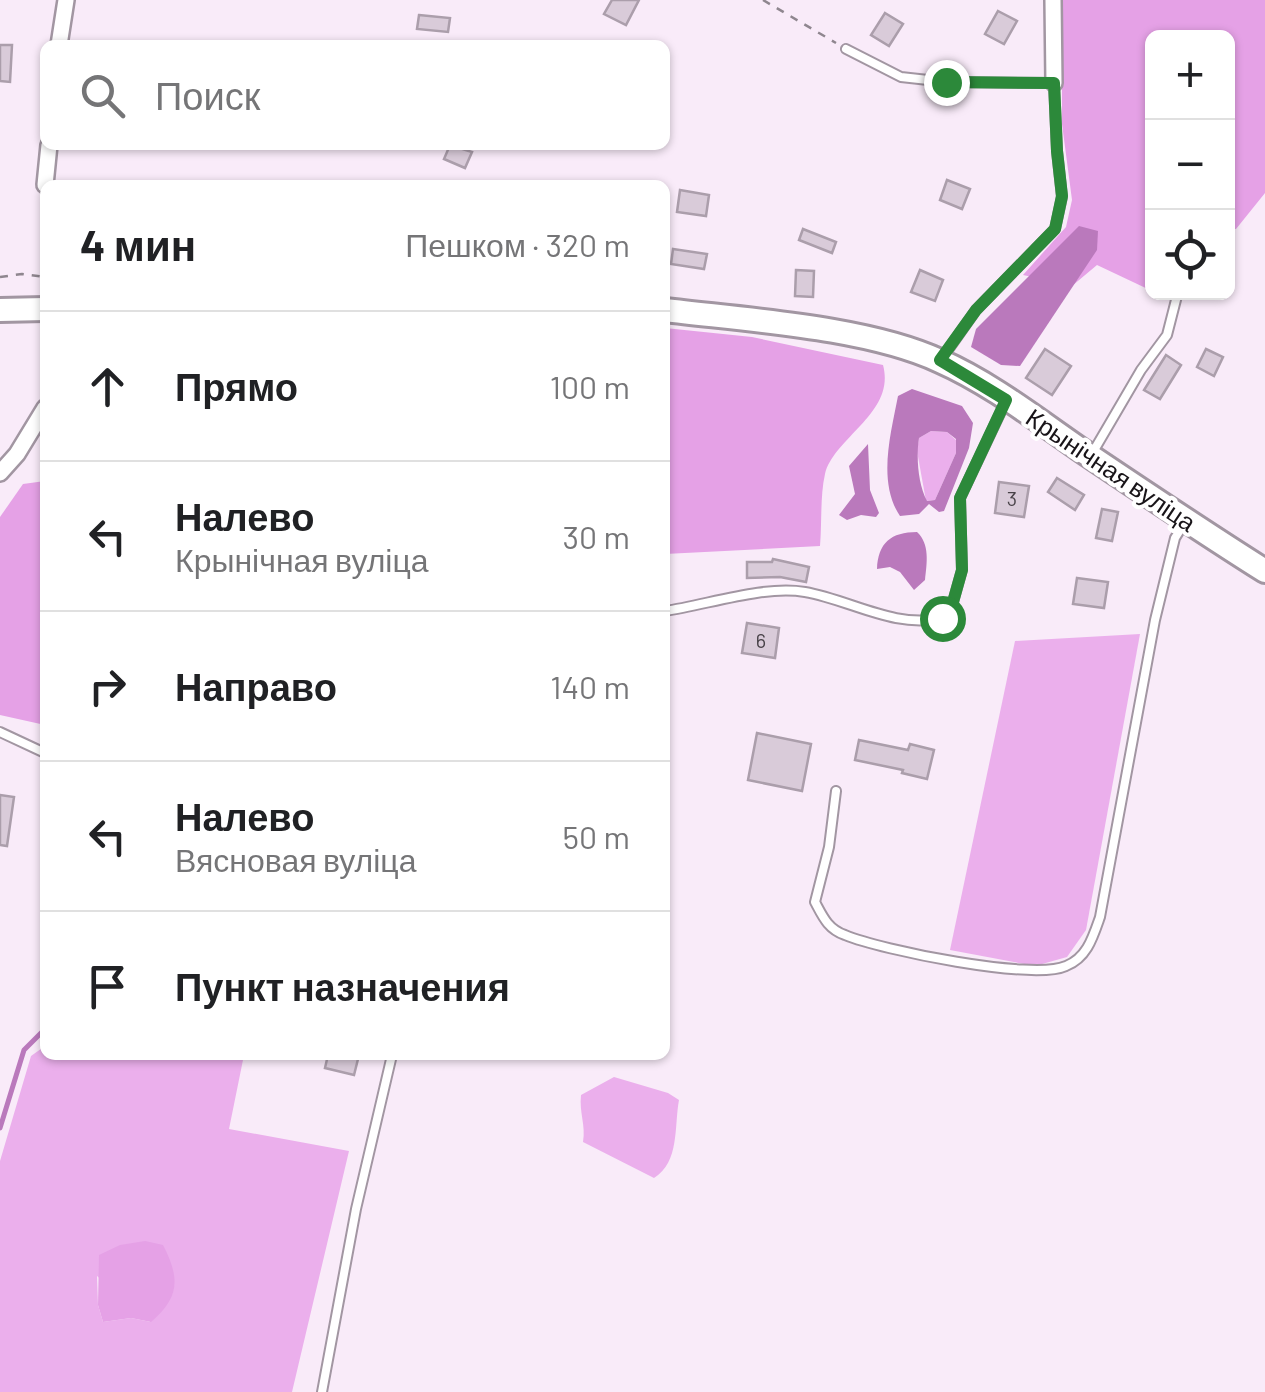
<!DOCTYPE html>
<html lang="ru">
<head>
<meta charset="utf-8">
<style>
  :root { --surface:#fff; --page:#f6f6f6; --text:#202124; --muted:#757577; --line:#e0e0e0 }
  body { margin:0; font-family:Barlow,sans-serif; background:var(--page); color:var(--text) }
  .controls { position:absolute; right:30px; top:30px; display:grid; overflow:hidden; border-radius:15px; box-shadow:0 2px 8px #0004 }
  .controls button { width:90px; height:90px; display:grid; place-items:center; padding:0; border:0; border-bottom:2px solid var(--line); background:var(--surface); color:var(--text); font:50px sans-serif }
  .stop { position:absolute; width:30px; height:30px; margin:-22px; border:8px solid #2c893a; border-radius:50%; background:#fff }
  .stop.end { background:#2c893a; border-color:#fff; box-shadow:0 2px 10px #0008 }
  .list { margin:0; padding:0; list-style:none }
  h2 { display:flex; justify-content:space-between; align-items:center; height:130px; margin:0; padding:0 40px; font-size:42px }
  h2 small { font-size:32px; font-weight:400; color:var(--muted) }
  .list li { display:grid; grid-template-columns:65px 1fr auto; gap:30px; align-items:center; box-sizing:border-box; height:150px; padding:0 40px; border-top:2px solid var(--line) }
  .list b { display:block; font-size:38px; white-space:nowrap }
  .list p { margin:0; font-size:32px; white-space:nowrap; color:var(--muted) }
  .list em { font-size:32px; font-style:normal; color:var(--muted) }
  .icon { flex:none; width:55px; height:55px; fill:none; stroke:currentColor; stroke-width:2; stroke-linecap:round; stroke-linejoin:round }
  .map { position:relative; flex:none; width:1265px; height:1392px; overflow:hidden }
  .search { position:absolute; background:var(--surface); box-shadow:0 2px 8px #0004; left:40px; top:40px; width:630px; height:110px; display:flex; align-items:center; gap:25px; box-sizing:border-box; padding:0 35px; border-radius:15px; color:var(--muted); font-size:38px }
  .panel { position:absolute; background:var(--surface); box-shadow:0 2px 8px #0004; left:40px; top:180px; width:630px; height:880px; border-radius:15px }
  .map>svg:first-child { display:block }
  .green { fill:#ebafec; fill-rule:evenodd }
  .forest { fill:#e5a1e6 }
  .water { fill:#ba79bc; fill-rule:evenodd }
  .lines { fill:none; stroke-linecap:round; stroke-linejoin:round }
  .stream { stroke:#ba79bc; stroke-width:5 }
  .building { fill:#d9cbd9; stroke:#ab9eab; stroke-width:2.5 }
  .lane-casing { stroke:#a296a2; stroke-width:12 }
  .street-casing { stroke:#a296a2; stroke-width:20 }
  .secondary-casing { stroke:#a296a2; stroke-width:28 }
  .path { stroke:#8f868f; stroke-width:2.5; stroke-dasharray:8 8; stroke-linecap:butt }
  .lane { stroke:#fff; stroke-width:8 }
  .street { stroke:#fff; stroke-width:15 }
  .secondary { stroke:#fff; stroke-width:22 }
  .route { stroke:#2c893a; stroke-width:12 }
  .labels { text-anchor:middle; stroke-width:8; stroke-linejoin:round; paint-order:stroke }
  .number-label { font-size:20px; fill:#484248 }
  .street-label { font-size:25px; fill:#181418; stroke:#fff }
</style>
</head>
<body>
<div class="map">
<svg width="1265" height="1392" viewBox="0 0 1265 1392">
  <rect width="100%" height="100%" fill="#f9ebf9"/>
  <g class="green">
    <path d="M931 431 947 432 956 440V453L935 500 926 501 917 451 919 438Z"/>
    <path d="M1140 634 1086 930 1067 957 1035 966 950 950 1015 641Z"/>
    <path d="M45 1046V1055H244L229 1129 349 1151 292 1392H0V1161L31 1056ZM97 1276 151 1322 131 1318 103 1322 98 1305Z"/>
    <path d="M614 1077 668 1093 679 1100C674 1126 680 1162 654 1178L583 1142C586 1125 579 1113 581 1095Z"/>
  </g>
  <g class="forest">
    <path d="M1062 0H1265V193L1236 229H1228V38H1152V291L1097 265 1060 296 1037 278 1023 275 1066 227 1072 200 1062 124Z"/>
    <path d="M665 328 752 337 883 365C896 413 834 437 825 474 820 496 822 523 820 546L665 554Z"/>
    <path d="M45 481V725L0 715V517L23 484Z"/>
    <path d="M145 1241 163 1245C180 1278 180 1297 151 1322L131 1318 103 1322 98 1305 99 1255 120 1245Z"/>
  </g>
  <g class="water">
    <path d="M1079 226 1098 231 1097 250 1020 366 1001 365 971 347 976 329Z"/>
    <path d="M912 389 962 406 973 423 969 448 944 511 939 512 929 504 919 514 900 516C877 482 891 433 898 396ZM931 431 947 432 956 439V453L935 500 927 501C918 484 916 457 919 438Z"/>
    <path d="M868 444 870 490 879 513 876 517 861 515 847 520 839 515 855 494 849 466Z"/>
    <path d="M917 532C930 544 927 563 925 580L914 590 900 572 890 567 877 569C878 543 891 532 917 532Z"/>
  </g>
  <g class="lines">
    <path class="stream" d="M0 1128 24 1050 45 1029"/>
  </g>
  <g class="building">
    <path d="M612 0H639L626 25 604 14Z"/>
    <path d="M998 11 1017 21 1004 44 985 34Z"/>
    <path d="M885 13 903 24 889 46 871 35Z"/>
    <path d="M419 15 450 18 448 32 417 29Z"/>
    <path d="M0 45H12L10 82 0 81Z"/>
    <path d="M450 145 472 152 465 168 444 159Z"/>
    <path d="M947 180 970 189 962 209 940 200Z"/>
    <path d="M680 190 709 195 706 216 677 212Z"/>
    <path d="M803 229 836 242 832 253 799 240Z"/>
    <path d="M673 249 707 254 704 269 671 264Z"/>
    <path d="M796 270 814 271 813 297 795 296Z"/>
    <path d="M920 270 943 280 935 301 911 292Z"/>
    <path d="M1045 349 1071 366 1052 395 1026 378Z"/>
    <path d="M1206 349 1223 357 1214 376 1197 367Z"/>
    <path d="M1166 355 1181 365 1160 399 1144 390Z"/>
    <path d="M1057 478 1084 495 1075 510 1048 492Z"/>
    <path d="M999 482 1029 486 1024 517 995 513Z"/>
    <path d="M1102 509 1118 512 1112 541 1096 538Z"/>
    <path d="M773 559 809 567 806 582 780 577 747 578V562H772Z"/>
    <path d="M1077 578 1108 582 1104 608 1073 604Z"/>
    <path d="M747 623 779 628 775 658 742 653Z"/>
    <path d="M757 733 811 744 802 791 748 780Z"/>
    <path d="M859 740 908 750 910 744 934 750 927 779 902 773 903 770 855 760Z"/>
    <path d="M0 795 14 797 7 846 0 845Z"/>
    <path d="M328 1055H359L354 1075 325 1068Z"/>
  </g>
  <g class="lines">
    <defs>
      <g id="lane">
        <path d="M846 49 901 77 946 82 1054 83 1057 151 1062 197 1055 229 976 310 943 357"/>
        <path d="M1093 452 1141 370 1167 335 1178 292"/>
        <path d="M665 611C707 605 763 585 805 592 851 600 894 629 942 618L953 602 962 570 960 498 1006 401"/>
        <path d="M0 732 45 753"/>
        <path d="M836 791 829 847 815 902C823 917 828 929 845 935 881 950 1033 981 1066 966 1087 958 1093 937 1100 917L1155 620 1175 538 1185 522"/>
        <path d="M322 1392 356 1209 392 1055"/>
      </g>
      <g id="street">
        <path d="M1053 0 1054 83"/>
        <path d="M59 45 66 0"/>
        <path d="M45 185 49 145"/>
        <path d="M0 473 17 454 45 408"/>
      </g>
      <g id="secondary">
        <path d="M0 310 45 309"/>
        <path d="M665 310C747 320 867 327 940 361 990 383 1036 419 1081 450 1142 491 1203 532 1265 571"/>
      </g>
    </defs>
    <use href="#lane" class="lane-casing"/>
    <use href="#street" class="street-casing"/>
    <use href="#secondary" class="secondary-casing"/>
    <g class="path">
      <path d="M763 0 836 43"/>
      <path d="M0 277 22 274 45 277"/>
    </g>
    <use href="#lane" class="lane"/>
    <use href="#street" class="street"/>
    <use href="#secondary" class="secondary"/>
  </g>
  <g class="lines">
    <path class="route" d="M942 618 953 602 962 570 960 498 1006 400 940 360 976 310 1055 229 1062 196 1057 151 1054 83 946 82"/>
  </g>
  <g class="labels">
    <g class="number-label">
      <text x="1012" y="506">3</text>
      <text x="761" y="648">6</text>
    </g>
    <g class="street-label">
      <text transform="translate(1111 470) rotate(34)" y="9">Крынічная вуліца</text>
    </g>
  </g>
</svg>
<div class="controls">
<button>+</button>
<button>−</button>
<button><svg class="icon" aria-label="locate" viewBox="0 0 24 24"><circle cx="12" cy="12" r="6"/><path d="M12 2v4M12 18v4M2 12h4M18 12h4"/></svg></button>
</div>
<div class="stop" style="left:942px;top:618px"></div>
<div class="stop end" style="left:946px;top:82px"></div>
<div class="search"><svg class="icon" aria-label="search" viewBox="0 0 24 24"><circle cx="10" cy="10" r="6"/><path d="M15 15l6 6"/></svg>Поиск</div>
<section class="panel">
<h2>4 мин<small>Пешком · 320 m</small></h2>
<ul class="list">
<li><svg class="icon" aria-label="ahead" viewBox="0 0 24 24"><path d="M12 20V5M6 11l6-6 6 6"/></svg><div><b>Прямо</b></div><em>100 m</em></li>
<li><svg class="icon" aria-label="left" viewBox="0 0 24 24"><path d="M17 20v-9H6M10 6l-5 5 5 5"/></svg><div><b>Налево</b><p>Крынічная вуліца</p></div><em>30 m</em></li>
<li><svg class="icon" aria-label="right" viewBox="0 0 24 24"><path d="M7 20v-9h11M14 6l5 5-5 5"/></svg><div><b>Направо</b></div><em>140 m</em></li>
<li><svg class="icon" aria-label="left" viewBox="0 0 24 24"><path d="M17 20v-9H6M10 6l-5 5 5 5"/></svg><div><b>Налево</b><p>Вясновая вуліца</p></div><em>50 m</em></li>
<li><svg class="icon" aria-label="arrive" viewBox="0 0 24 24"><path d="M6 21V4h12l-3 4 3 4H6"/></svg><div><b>Пункт назначения</b></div></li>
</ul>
</section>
</div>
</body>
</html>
